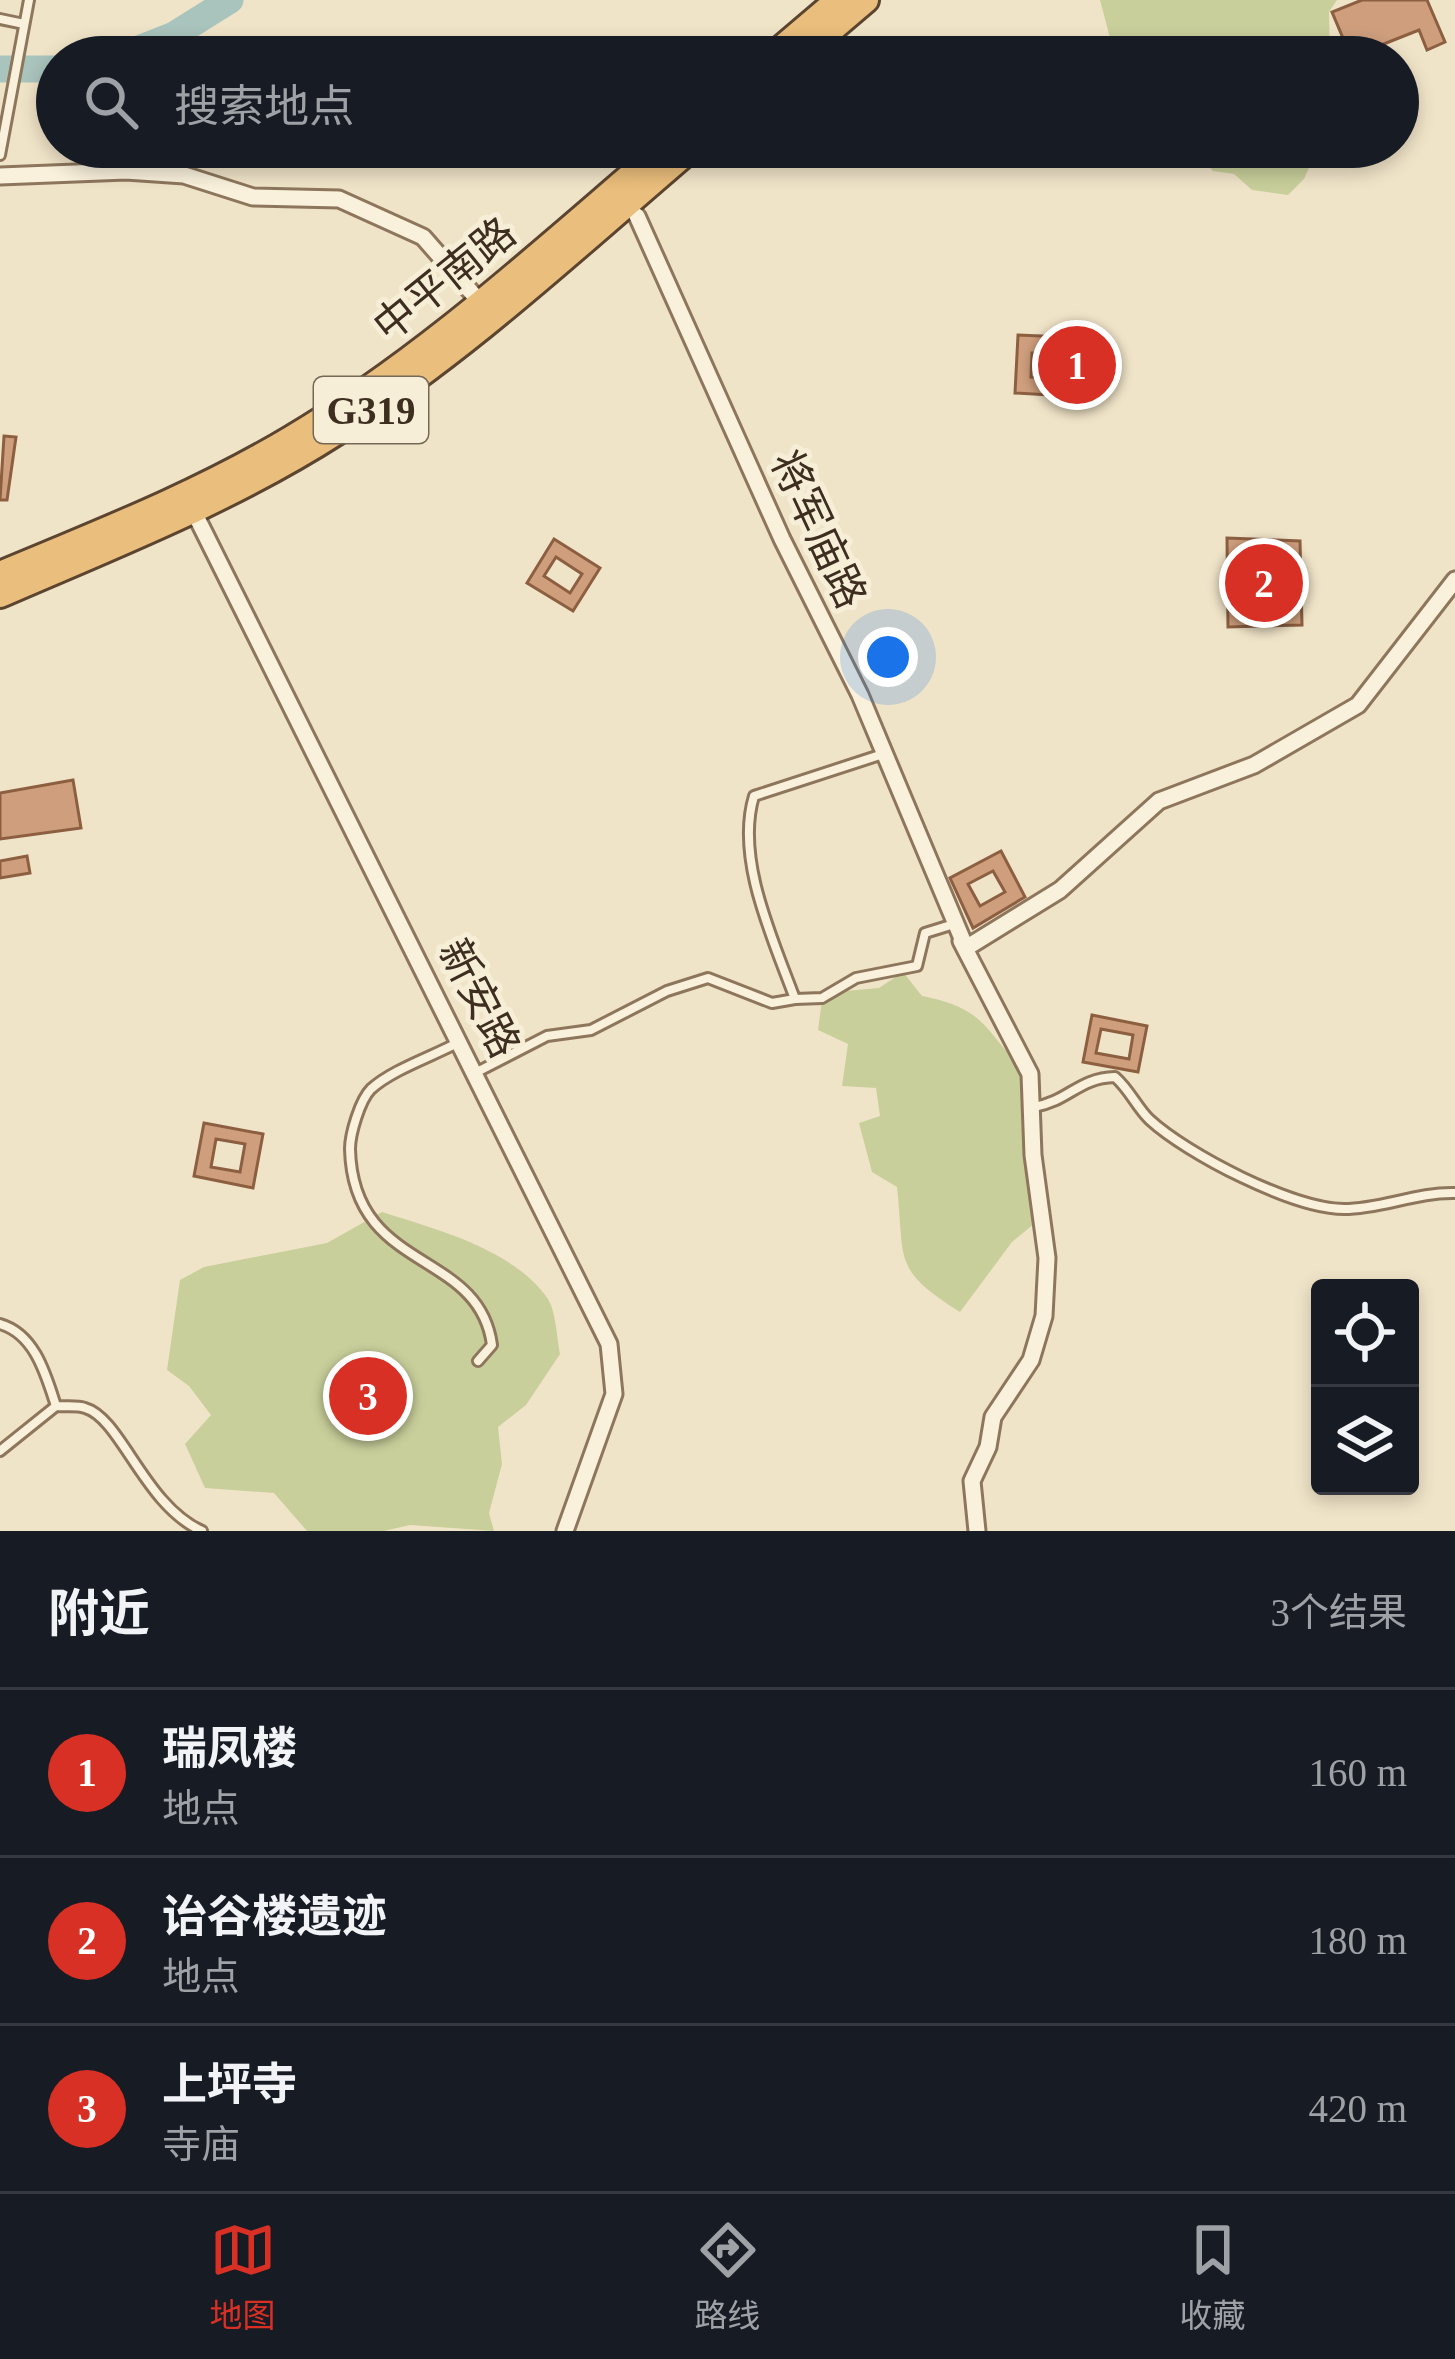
<!DOCTYPE html>
<html lang="zh">
<head>
<meta charset="utf-8">
<style>
  :root { --surface:#171b24; --page:#242831; --text:#f1f3f6; --muted:#9ea1a6; --line:#363941; --accent:#d93025 }
  body { margin:0; font-family:"Times New Roman","Noto Sans SC",serif; background:var(--page); color:var(--text) }
  .controls { position:absolute; right:36px; bottom:36px; display:grid; overflow:hidden; border-radius:12px; box-shadow:0 6px 18px #0003 }
  .controls button { width:108px; height:108px; display:grid; place-items:center; padding:0; border:0; border-bottom:3px solid var(--line); background:var(--surface); color:var(--text); font:60px sans-serif }
  .you { position:absolute; left:888px; top:657px; width:42px; height:42px; margin:-30px; border:9px solid #fff; border-radius:50%; background:#1a73e8; box-shadow:0 0 0 18px #1a73e833 }
  .badge { display:grid; place-items:center; width:78px; height:78px; border-radius:50%; background:var(--accent); color:#fff; font-size:39px; font-weight:700 }
  .pin { position:absolute; translate:-50% -50%; border:6px solid #fff; box-shadow:0 3px 12px #0006 }
  .list { margin:0; padding:0; list-style:none }
  h2 { display:flex; justify-content:space-between; align-items:center; height:156px; margin:0; padding:0 48px; font-size:51px }
  h2 small { font-size:39px; font-weight:400; color:var(--muted) }
  .list li { display:grid; grid-template-columns:78px 1fr auto; gap:36px; align-items:center; box-sizing:border-box; height:168px; padding:0 48px; border-top:3px solid var(--line) }
  .list b { display:block; font-size:45px; white-space:nowrap }
  .list p { margin:0; font-size:39px; white-space:nowrap; color:var(--muted) }
  .list em { font-size:39px; font-style:normal; color:var(--muted) }
  .icon { flex:none; width:66px; height:66px; fill:none; stroke:currentColor; stroke-width:2; stroke-linecap:round; stroke-linejoin:round }
  .map { position:relative; flex:none; width:1455px; height:1531px; overflow:hidden }
  .search { position:absolute; background:var(--surface); box-shadow:0 6px 18px #0003; left:36px; right:36px; top:36px; height:132px; display:flex; align-items:center; gap:30px; box-sizing:border-box; padding:0 42px; border-radius:66px; color:var(--muted); font-size:45px }
  .sheet { height:660px; background:var(--surface) }
  nav { display:flex; justify-content:space-around; align-items:center; box-sizing:border-box; height:168px; border-top:3px solid var(--line); background:var(--surface); font-size:33px; color:var(--muted) }
  nav a { display:grid; justify-items:center; gap:6px }
  nav .on { color:var(--accent) }
  .map>svg:first-child { display:block }
  .green { fill:#c9cf9b }
  .lines { fill:none; stroke-linecap:round; stroke-linejoin:round }
  .river { stroke:#a9c4bc; stroke-width:27 }
  .building { fill:#cf9f7d; stroke:#8d5f41; stroke-width:3; fill-rule:evenodd }
  .service-casing { stroke:#8d765c; stroke-width:14 }
  .minor-casing { stroke:#8d765c; stroke-width:21 }
  .trunk-casing { stroke:#5b4430; stroke-width:30 }
  .service { stroke:#faf1dc; stroke-width:8 }
  .minor { stroke:#faf1dc; stroke-width:15 }
  .trunk { stroke:#eabe7c; stroke-width:24 }
  .labels { text-anchor:middle; stroke-width:10; stroke-linejoin:round; paint-order:stroke }
  .shield { fill:#f7eed8; stroke:#756857; stroke-width:3 }
  .shield-label { font-size:39px; font-weight:bold; fill:#3d2e20 }
  .street-label { font-size:42px; fill:#3d2e20; stroke:#f7eed8 }
</style>
</head>
<body>
<div class="map">
<svg width="1455" height="1531" viewBox="0 0 1455 1531">
  <rect width="100%" height="100%" fill="#f0e4c8"/>
  <g class="green">
    <path d="M1100 0H1337L1329 12 1330 57H1115Z"/>
    <path d="M1190 147H1318L1304 179 1288 195 1252 190 1234 174 1213 171Z"/>
    <path d="M903 972 922 996C992 1010 981 1032 1030 1074L1041 1218 1012 1242 960 1312C892 1269 905 1262 897 1187L872 1172 859 1123 880 1116 876 1088 842 1086 848 1044 818 1030 823 993 879 988Z"/>
    <path d="M382 1212C435 1229 514 1249 548 1299 556 1312 557 1339 560 1354L526 1405 498 1427 502 1464 489 1513 494 1531 410 1525 384 1531H307L274 1493 205 1488 185 1444 211 1415 189 1386 167 1370 180 1280 204 1267 327 1243Z"/>
  </g>
  <g class="lines">
    <g class="river">
      <path d="M118 57 174 35 230 0"/>
      <path d="M0 69H57"/>
    </g>
  </g>
  <g class="building">
    <path d="M1362 0H1427L1445 42 1427 50 1419 30 1351 57 1332 12Z"/>
    <path d="M1018 335 1087 338 1084 397 1015 393ZM1032 353 1068 354 1067 378 1031 377Z"/>
    <path d="M4 436 16 437 7 500H0Z"/>
    <path d="M1227 538 1300 541 1302 625 1228 627Z"/>
    <path d="M554 539 600 568 573 611 527 583ZM556 557 582 574 570 593 544 576Z"/>
    <path d="M73 780 81 828 0 839V793Z"/>
    <path d="M1001 851 1025 897 973 928 950 878ZM993 871 1005 892 980 906 968 884Z"/>
    <path d="M27 856 30 873 0 878V861Z"/>
    <path d="M1092 1015 1147 1026 1138 1072 1083 1062ZM1101 1029 1133 1035 1129 1059 1096 1053Z"/>
    <path d="M204 1123 263 1134 253 1188 194 1176ZM216 1139 245 1144 240 1172 211 1167Z"/>
  </g>
  <g class="lines">
    <defs>
      <g id="service">
        <path d="M0 19 24 24"/>
        <path d="M0 155 29 0"/>
        <path d="M883 754 754 796C735 859 773 939 795 999L822 998 856 978 917 966 925 933 954 924"/>
        <path d="M461 1041C434 1056 393 1069 371 1089 360 1100 350 1134 350 1149 353 1274 479 1248 492 1345L478 1361"/>
        <path d="M477 1072 547 1036 591 1030 667 991 708 978 772 1003 795 999"/>
        <path d="M1034 1107C1069 1101 1078 1078 1115 1077 1130 1090 1137 1108 1150 1120 1187 1154 1293 1209 1344 1209 1381 1209 1417 1192 1455 1193"/>
        <path d="M0 1324C35 1334 46 1375 56 1406 65 1407 77 1405 85 1408 121 1418 144 1505 202 1531"/>
        <path d="M0 1451 56 1406"/>
      </g>
      <g id="minor">
        <path d="M0 176 126 171 184 175 253 197 339 199 423 237 480 302"/>
        <path d="M637 216 782 539 860 695 966 948 1060 890 1159 801 1254 765 1358 705 1455 580"/>
        <path d="M194 512 609 1344 614 1394 565 1531"/>
        <path d="M961 941 1030 1074 1033 1155 1047 1258 1044 1316 1031 1360 993 1417 988 1447 972 1481 977 1531"/>
      </g>
      <g id="trunk">
        <path d="M771 57 838 0"/>
        <path d="M799 57 866 0"/>
        <path d="M0 574C98 533 198 494 290 439 426 359 544 249 664 147"/>
        <path d="M0 595C115 545 231 500 337 432 465 351 578 245 693 147"/>
      </g>
    </defs>
    <use href="#service" class="service-casing"/>
    <use href="#minor" class="minor-casing"/>
    <use href="#trunk" class="trunk-casing"/>
    <use href="#service" class="service"/>
    <use href="#minor" class="minor"/>
    <use href="#trunk" class="trunk"/>
  </g>
  <g class="labels">
    <rect class="shield" x="314" y="377" width="114" height="66" rx="9"/>
    <g class="shield-label">
      <text x="371" y="424">G319</text>
    </g>
    <g class="street-label">
      <text transform="translate(444 279) rotate(-39)" y="15">中平南路</text>
      <text transform="translate(819 529) rotate(65)" y="15">将军庙路</text>
      <text transform="translate(480 998) rotate(63)" y="15">新安路</text>
    </g>
  </g>
</svg>
<div class="controls">
<button><svg class="icon" aria-label="locate" viewBox="0 0 24 24"><circle cx="12" cy="12" r="6"/><path d="M12 2v4M12 18v4M2 12h4M18 12h4"/></svg></button>
<button><svg class="icon" aria-label="layers" viewBox="0 0 24 24"><path d="M12 4l9 5-9 5-9-5zM3 14l9 5 9-5"/></svg></button>
</div>
<div class="you"></div>
<div class="pin badge" style="left:1077px;top:365px">1</div>
<div class="pin badge" style="left:1264px;top:583px">2</div>
<div class="pin badge" style="left:368px;top:1396px">3</div>
<div class="search"><svg class="icon" aria-label="search" viewBox="0 0 24 24"><circle cx="10" cy="10" r="6"/><path d="M15 15l6 6"/></svg>搜索地点</div>
</div>
<section class="sheet">
<h2>附近<small>3个结果</small></h2>
<ul class="list">
<li><span class="badge">1</span><div><b>瑞凤楼</b><p>地点</p></div><em>160 m</em></li>
<li><span class="badge">2</span><div><b>诒谷楼遗迹</b><p>地点</p></div><em>180 m</em></li>
<li><span class="badge">3</span><div><b>上坪寺</b><p>寺庙</p></div><em>420 m</em></li>
</ul>
</section>
<nav>
<a class="on"><svg class="icon" aria-label="map" viewBox="0 0 24 24"><path d="M3 6l6-2 6 2 6-2v14l-6 2-6-2-6 2zM9 4v14M15 6v14"/></svg>地图</a>
<a><svg class="icon" aria-label="directions" viewBox="0 0 24 24"><path d="M12 3l9 9-9 9-9-9zM9 14v-3h6M13 9l2 2-2 2"/></svg>路线</a>
<a><svg class="icon" aria-label="saved" viewBox="0 0 24 24"><path d="M7 4h10v16l-5-4-5 4z"/></svg>收藏</a>
</nav>
</body>
</html>
